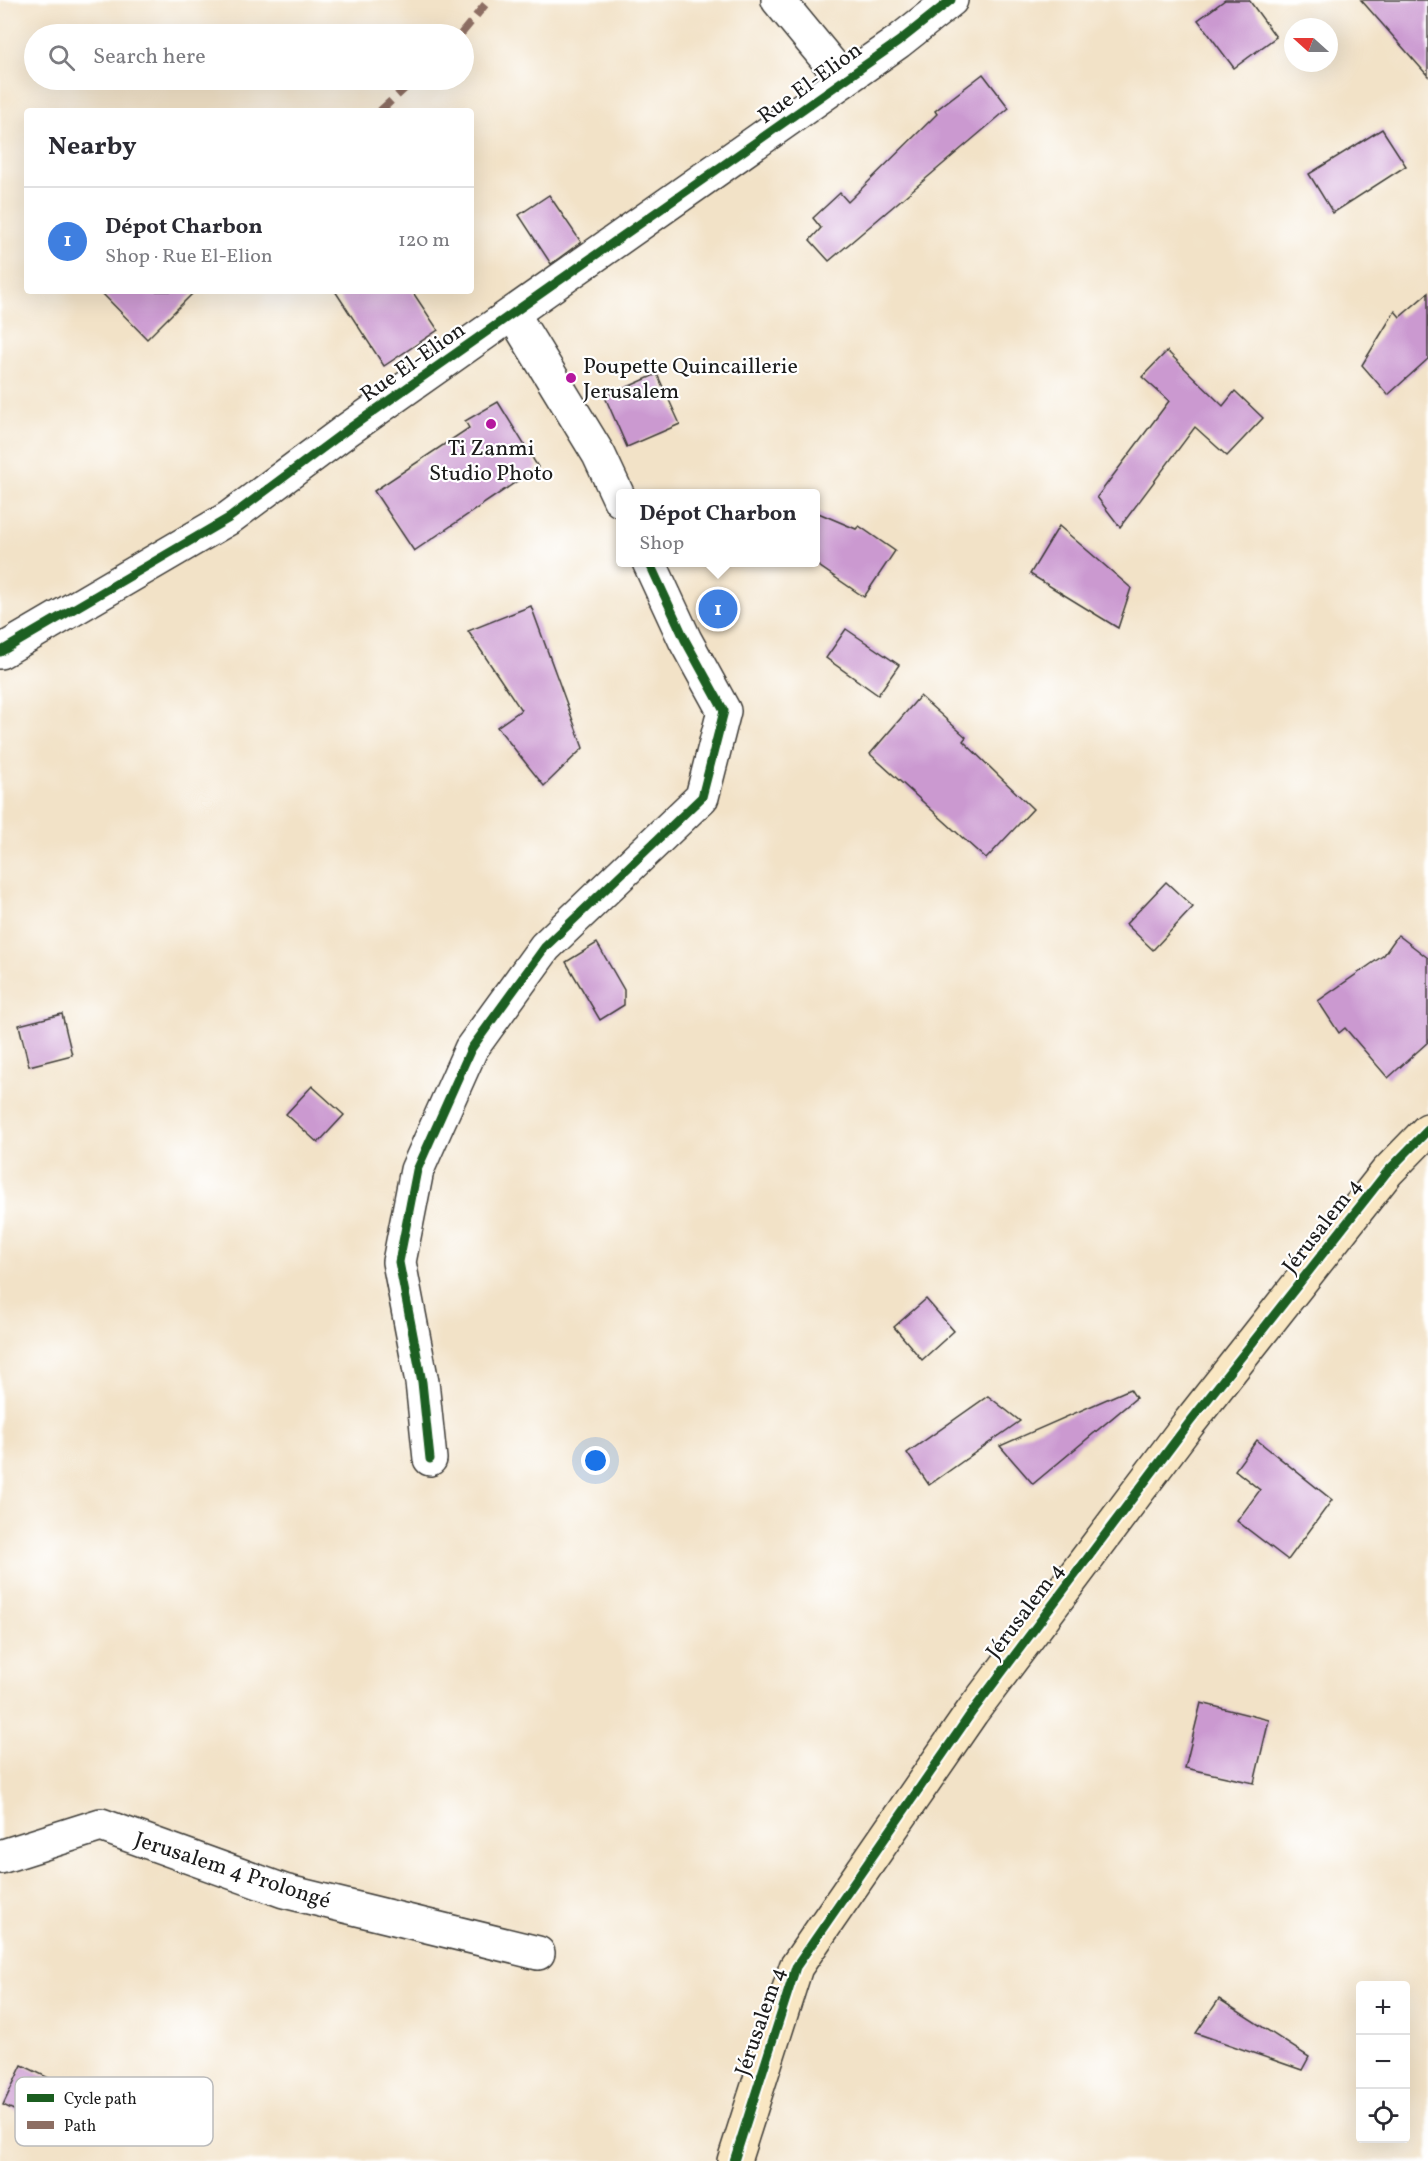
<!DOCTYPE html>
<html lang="en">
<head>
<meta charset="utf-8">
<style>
  :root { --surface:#fff; --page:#f2f2f3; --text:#2b2b33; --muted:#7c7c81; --line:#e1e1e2; --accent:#b5179e }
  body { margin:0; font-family:Vollkorn,serif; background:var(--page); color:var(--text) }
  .controls { position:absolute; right:18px; bottom:18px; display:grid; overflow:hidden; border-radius:6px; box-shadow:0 6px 24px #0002 }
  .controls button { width:54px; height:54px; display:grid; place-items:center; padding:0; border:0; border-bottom:2px solid var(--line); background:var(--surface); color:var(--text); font:30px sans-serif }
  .compass { position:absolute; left:1284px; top:18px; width:54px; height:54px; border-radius:50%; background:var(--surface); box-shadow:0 6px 24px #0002; rotate:291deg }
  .you { position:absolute; left:596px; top:1461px; width:21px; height:21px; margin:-15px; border:4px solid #fff; border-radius:50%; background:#1a73e8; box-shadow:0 0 0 9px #1a73e833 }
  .badge { display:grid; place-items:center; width:39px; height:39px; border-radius:50%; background:var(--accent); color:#fff; font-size:20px; font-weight:700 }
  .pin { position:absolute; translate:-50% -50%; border:3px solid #fff; box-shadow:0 2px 6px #0006 }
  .popup { position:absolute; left:616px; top:489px; width:204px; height:78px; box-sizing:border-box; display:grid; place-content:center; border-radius:6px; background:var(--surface); filter:drop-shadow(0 2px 4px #0005); font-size:20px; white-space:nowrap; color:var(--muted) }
  .popup b { font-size:22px; color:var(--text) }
  .popup::after { content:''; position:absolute; left:50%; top:100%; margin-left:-12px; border:12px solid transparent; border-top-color:var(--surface) }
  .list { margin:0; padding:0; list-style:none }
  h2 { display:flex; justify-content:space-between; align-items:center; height:78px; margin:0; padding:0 24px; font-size:26px }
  h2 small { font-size:20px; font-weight:400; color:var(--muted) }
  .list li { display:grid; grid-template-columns:39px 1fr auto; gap:18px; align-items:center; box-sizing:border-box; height:108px; padding:0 24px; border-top:2px solid var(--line) }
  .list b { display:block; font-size:22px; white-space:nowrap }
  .list p { margin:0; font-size:20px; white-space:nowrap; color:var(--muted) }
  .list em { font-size:20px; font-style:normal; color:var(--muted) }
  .icon { flex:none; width:33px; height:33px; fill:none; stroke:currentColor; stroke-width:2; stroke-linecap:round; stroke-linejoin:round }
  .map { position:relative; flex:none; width:1428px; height:2161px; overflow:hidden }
  .search { position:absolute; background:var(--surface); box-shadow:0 6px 24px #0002; left:24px; top:24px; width:450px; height:66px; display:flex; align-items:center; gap:15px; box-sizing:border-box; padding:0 21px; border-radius:33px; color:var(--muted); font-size:22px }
  .panel { position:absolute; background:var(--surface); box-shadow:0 6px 24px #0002; left:24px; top:108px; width:450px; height:186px; border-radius:6px }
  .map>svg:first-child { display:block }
  .building { fill:#cb99d0 }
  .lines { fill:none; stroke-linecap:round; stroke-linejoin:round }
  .street-casing { stroke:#3c3a36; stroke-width:36 }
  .secondary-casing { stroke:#3c3a36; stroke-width:36 }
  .street { stroke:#fff; stroke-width:33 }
  .secondary { stroke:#f9e7c3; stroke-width:33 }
  .quiet { stroke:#8d6e63; stroke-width:8; stroke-dasharray:15 8; stroke-linecap:butt }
  .cycleway-casing { stroke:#fff; stroke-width:13 }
  .cycleway { stroke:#1b5e20; stroke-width:9 }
  .poi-dot { fill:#b5179e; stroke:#fff; stroke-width:2 }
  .labels { text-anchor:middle; stroke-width:4.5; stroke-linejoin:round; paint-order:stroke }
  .street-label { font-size:22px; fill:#1c1c1c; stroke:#fff }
  .poi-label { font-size:22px; fill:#1c1c1c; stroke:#fff; text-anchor:start }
  .key { fill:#fff; stroke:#bbb; stroke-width:1.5 }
  .key-label { font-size:16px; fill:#1c1c1c }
</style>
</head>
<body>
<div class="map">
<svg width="1428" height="2161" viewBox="0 0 1428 2161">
  <rect width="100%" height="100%" fill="#fff"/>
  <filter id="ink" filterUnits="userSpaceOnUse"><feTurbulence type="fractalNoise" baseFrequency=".0167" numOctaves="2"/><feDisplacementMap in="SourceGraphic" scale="12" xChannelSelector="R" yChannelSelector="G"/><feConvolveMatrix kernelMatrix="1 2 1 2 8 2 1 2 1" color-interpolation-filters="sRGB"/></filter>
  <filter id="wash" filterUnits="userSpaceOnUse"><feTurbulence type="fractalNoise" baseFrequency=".008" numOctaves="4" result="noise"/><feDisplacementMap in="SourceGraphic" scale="24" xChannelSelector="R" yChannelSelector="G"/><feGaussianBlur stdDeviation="1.35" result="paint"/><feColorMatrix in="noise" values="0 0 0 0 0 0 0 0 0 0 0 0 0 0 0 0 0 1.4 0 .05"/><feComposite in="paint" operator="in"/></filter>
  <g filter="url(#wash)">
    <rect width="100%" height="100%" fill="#f2e2c7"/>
    <g id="blocks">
      <g class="building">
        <path d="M1225 0H1249L1276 37 1234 68 1198 20Z"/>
        <path d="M1361 0H1428V76Z"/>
        <path d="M983 74 1009 108 829 261 810 240 821 228 813 218 840 193 848 202 937 114 935 111Z"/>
        <path d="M1382 129 1406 166 1333 213 1309 174Z"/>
        <path d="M549 195 581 242 551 264 519 215Z"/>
        <path d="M100 291H195L147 339Z"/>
        <path d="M335 291H412L438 330 384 366Z"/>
        <path d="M1428 293V359L1388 395 1362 365 1395 311 1400 317Z"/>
        <path d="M1167 351 1223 406 1235 391 1263 418 1227 456 1195 427 1120 527 1097 497 1169 401 1142 377Z"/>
        <path d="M657 374 680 424 627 447 605 397Z"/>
        <path d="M498 402 538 467 414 551 374 491 469 428 465 421Z"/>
        <path d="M816 512 856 529 859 526 895 551 864 597 816 564Z"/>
        <path d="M1059 526 1131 588 1118 628 1030 574Z"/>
        <path d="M531 606 583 748 544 786 497 727 521 710 468 631Z"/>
        <path d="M846 629 899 665 878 695 826 658Z"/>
        <path d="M920 696 966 737 963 741 1033 809 986 859 870 754Z"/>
        <path d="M1166 882 1193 907 1153 950 1126 924Z"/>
        <path d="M1398 935 1428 958V1042L1388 1078 1345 1028 1339 1033 1318 1001 1384 955Z"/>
        <path d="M597 943 624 990V1005L600 1020 566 962Z"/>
        <path d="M62 1014 72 1055 29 1066 19 1025Z"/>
        <path d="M312 1086 344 1115 318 1143 286 1114Z"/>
        <path d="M926 1299 954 1331 922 1360 894 1327Z"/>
        <path d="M1130 1389 1136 1398 1033 1484 1000 1446Z"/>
        <path d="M988 1396 1020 1421 929 1485 907 1453Z"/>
        <path d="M1257 1440 1332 1500 1288 1560 1237 1521 1260 1490 1235 1470Z"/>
        <path d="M1201 1703 1269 1720 1254 1783 1185 1768Z"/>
        <path d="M1219 1999 1309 2057 1302 2070 1196 2033Z"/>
        <path d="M22 2065 55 2081 37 2121 3 2105Z"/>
      </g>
    </g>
  </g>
  <g filter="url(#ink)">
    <use href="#blocks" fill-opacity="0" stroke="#3c3a36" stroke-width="1.5"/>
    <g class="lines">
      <defs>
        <g id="street">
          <path d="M778 0 844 80"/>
          <path d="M513 314 599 455 620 500"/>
          <path d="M0 652 229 518 347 430 898 42 951 0"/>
          <path d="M430 1459 422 1382 399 1262 417 1170 471 1049 545 947 702 797 724 711 685 640 649 562"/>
          <path d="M0 1857 101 1825 284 1891 538 1953"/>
        </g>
        <path id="secondary" d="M734 2161 796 1967 972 1712 1189 1423 1387 1172 1428 1130"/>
      </defs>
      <use href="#street" class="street-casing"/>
      <use href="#secondary" class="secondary-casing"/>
      <use href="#street" class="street"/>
      <use href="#secondary" class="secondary"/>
      <g class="quiet">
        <path d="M461 34 489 0"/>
        <path d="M380 111 414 80"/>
      </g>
      <defs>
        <g id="cycleway">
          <path d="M0 652 229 518 347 430 898 42 951 0"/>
          <path d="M430 1459 422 1382 399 1262 417 1170 471 1049 545 947 702 797 724 711 685 640 649 562"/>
          <path d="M734 2161 796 1967 972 1712 1189 1423 1387 1172 1428 1130"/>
        </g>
      </defs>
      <use href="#cycleway" class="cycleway-casing"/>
      <use href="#cycleway" class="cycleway"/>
    </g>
  </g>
  <g class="poi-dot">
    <circle cx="571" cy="378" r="6"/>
    <circle cx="491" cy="424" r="6"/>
  </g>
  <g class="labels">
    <g class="street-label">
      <text transform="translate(809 82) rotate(-36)" y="8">Rue El-Elion</text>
      <text transform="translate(412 361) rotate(-35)" y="8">Rue El-Elion</text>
      <text transform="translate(1321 1225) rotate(-52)" y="8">Jérusalem 4</text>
      <text transform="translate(1024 1610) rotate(-53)" y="8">Jérusalem 4</text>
      <text transform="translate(233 1869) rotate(18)" y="8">Jerusalem 4 Prolongé</text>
      <text transform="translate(759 2021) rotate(-71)" y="8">Jérusalem 4</text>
    </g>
    <g class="poi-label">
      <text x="583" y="373">Poupette Quincaillerie<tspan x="583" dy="25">Jerusalem</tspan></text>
      <text x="491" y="455" text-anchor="middle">Ti Zanmi<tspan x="491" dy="25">Studio Photo</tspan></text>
    </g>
  </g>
  <rect x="15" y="2077" width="198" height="69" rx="9" class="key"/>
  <rect x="27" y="2094" width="27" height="8" fill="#1b5e20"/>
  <rect x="27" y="2121" width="27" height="8" fill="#8d6e63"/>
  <g class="key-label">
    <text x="64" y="2104">Cycle path</text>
    <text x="64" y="2131">Path</text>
  </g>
</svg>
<div class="controls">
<button>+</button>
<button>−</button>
<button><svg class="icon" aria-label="locate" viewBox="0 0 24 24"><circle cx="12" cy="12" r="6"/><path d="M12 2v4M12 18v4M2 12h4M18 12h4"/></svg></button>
</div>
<svg class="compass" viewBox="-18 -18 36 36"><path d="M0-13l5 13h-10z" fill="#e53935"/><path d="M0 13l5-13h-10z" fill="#7c7c81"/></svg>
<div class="you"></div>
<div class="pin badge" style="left:718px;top:609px;background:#3f7fe0">1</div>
<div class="popup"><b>Dépot Charbon</b>Shop</div>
<div class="search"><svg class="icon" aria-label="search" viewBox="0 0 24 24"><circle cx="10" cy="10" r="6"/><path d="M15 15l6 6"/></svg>Search here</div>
<section class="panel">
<h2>Nearby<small></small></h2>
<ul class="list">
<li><span class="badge" style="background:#3f7fe0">1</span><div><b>Dépot Charbon</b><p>Shop · Rue El-Elion</p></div><em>120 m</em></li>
</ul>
</section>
</div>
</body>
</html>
